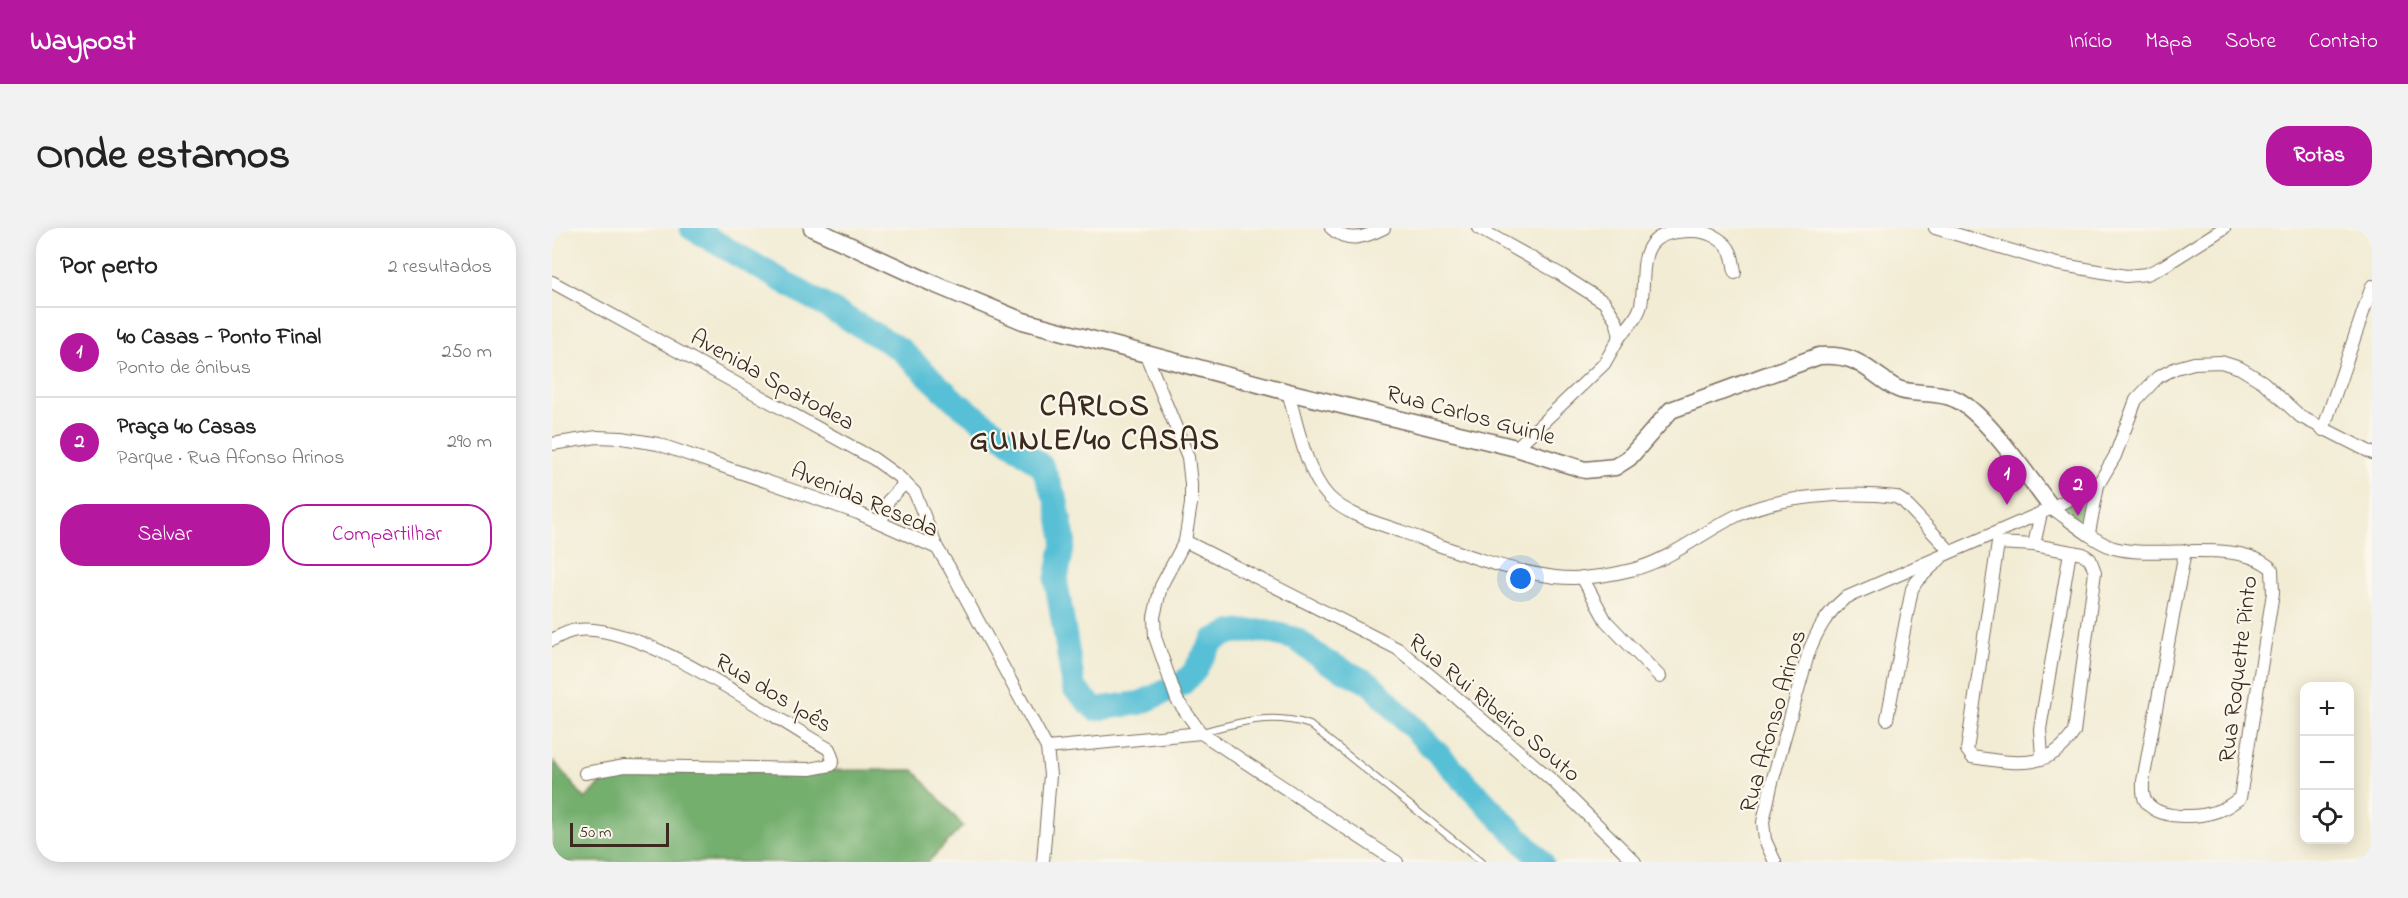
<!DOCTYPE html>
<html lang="pt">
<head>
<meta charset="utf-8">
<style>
  :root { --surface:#fff; --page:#f2f2f2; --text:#222; --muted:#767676; --line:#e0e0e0; --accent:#b5179e }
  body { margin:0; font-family:"Indie Flower",sans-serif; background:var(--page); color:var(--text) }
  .controls { position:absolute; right:18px; bottom:18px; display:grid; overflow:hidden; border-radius:12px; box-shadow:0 3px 15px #0003 }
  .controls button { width:54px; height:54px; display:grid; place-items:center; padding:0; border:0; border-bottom:2px solid var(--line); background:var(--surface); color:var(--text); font:30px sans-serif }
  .scale { position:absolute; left:18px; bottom:15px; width:99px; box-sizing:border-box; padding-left:6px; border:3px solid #3b2a1e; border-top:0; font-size:16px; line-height:21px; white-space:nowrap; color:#3b2a1e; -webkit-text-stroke:4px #fbf7ec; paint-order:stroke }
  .you { position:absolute; left:969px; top:351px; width:21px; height:21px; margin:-15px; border:4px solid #fff; border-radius:50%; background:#1a73e8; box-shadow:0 0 0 9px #1a73e833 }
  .badge { display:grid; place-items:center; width:39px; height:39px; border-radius:50%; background:var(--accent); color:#fff; font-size:20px; font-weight:700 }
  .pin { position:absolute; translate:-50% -50px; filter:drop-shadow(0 2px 3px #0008) }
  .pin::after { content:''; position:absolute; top:32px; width:21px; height:18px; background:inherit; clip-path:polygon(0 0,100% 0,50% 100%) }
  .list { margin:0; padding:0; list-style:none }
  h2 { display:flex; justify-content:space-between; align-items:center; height:78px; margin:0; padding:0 24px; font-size:26px }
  h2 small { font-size:20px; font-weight:400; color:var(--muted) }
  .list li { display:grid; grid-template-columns:39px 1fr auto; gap:18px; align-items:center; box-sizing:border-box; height:90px; padding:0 24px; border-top:2px solid var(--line) }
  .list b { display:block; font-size:22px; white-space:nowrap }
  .list p { margin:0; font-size:20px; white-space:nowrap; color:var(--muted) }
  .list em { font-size:20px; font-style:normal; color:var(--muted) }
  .actions { display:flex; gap:12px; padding:18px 24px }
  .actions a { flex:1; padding:14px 0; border:2px solid var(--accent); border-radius:24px; text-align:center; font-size:21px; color:var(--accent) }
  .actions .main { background:var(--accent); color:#fff }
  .icon { flex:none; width:33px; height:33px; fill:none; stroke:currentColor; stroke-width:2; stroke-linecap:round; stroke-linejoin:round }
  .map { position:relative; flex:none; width:1820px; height:634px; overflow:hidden; border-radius:24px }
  header { display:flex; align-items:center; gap:36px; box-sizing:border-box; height:84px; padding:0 30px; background:var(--accent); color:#fff }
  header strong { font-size:28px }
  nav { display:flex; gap:33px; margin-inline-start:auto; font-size:21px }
  .intro { display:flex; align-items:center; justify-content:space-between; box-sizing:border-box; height:144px; padding:0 36px }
  h1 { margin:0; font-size:42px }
  .button { padding:15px 27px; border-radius:24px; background:var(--accent); color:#fff; font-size:21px; font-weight:700 }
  main { display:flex; gap:36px; padding:0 36px }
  aside { flex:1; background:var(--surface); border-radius:24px; box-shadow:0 3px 15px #0003 }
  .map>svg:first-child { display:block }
  .green { fill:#92cb7f; stroke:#667a4e; stroke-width:1.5 }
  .forest { fill:#75af6e; stroke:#586c46; stroke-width:1.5 }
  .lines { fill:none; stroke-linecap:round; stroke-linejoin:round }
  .river { stroke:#58c0d6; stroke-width:24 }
  .service-casing { stroke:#7b6e5e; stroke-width:8 }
  .minor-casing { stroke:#7b6e5e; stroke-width:14 }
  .tertiary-casing { stroke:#7b6e5e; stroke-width:19 }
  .service { stroke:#fff; stroke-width:6 }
  .minor { stroke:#fff; stroke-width:12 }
  .tertiary { stroke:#fff; stroke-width:16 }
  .labels { text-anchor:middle; stroke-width:4.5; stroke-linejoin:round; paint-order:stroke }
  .street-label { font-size:24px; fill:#3b2a1e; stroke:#fbf7ec }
  .district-label { font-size:30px; font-weight:bold; letter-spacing:1.5px; fill:#3b2a1e; stroke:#fbf7ec }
</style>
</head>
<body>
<header>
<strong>Waypost</strong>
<nav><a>Início</a><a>Mapa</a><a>Sobre</a><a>Contato</a></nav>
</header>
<div class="intro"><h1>Onde estamos</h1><a class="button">Rotas</a></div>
<main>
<aside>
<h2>Por perto<small>2 resultados</small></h2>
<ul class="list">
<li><span class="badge">1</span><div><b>40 Casas - Ponto Final</b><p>Ponto de ônibus</p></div><em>250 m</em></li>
<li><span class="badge">2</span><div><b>Praça 40 Casas</b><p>Parque · Rua Afonso Arinos</p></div><em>290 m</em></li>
</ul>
<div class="actions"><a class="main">Salvar</a><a>Compartilhar</a></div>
</aside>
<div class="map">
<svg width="1820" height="634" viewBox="0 0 1820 634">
  <rect width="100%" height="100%" fill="#fbf7ec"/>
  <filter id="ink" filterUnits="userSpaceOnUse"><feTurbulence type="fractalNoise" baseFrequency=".0167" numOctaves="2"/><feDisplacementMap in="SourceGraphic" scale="12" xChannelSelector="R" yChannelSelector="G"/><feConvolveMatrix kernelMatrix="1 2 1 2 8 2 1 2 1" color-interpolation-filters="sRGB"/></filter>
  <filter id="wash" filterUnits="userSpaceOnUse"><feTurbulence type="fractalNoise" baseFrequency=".008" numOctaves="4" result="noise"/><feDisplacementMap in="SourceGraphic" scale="24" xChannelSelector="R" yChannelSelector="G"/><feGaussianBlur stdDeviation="1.35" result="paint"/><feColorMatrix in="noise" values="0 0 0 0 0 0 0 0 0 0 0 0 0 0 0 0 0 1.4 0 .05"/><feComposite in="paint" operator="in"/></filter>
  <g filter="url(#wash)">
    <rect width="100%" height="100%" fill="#f2ecd4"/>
    <path class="green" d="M1540 266 1532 296 1507 281Z"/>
    <path class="forest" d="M2 533 33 571 56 549 155 543 362 542 411 598 376 634H0Z"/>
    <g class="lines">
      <path class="river" d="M139 0 348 121 403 173 490 238 504 272 512 312 504 353 522 460 543 481 588 475 630 456 641 445 661 412 680 404 714 403 744 411 773 433 819 456 990 634"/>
    </g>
  </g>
  <g filter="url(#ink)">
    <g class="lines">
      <defs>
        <path id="service" d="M650 504C688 494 720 484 758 497L929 634"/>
        <g id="minor">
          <path d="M779 0C796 16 814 9 832 0"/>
          <path d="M926 0 1008 46 1052 74 1064 92 1068 108 1052 136 964 220"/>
          <path d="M1383 0 1505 36 1574 48 1595 46 1610 39 1672 0"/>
          <path d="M0 54 322 231 347 249 363 265 385 320"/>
          <path d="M1068 108C1076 99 1086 89 1089 77 1095 46 1082 9 1125 4 1140 2 1153 2 1165 10 1180 19 1181 29 1183 45"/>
          <path d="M594 127 636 229 639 256V276L633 313 609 358 602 389 603 409 625 472 649 505 845 634"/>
          <path d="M736 164C745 196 754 245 777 269 796 288 826 295 851 304 900 322 950 342 1003 349 1028 352 1055 348 1079 342 1117 333 1149 305 1184 288 1225 268 1298 263 1344 269L1352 274 1398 323"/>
          <path d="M1771 202 1820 58"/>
          <path d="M0 216 45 209 70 210 106 216 306 285 385 320 397 339 495 520 498 547 491 634"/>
          <path d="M1500 280C1516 291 1544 315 1562 320 1604 332 1686 309 1720 341L1721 365 1688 570C1682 574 1675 580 1668 582 1649 590 1605 593 1593 572 1590 566 1591 559 1591 553L1633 323"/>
          <path d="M329 295 336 273 353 255"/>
          <path d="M1537 305 1546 257"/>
          <path d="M633 313 846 421 897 463 1002 554 1083 634"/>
          <path d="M1446 315 1482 317 1531 326 1538 331 1543 344 1522 504C1497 544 1460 535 1420 529L1415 522Z"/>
          <path d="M1482 317 1489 285"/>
          <path d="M1030 349 1054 393 1108 449"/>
          <path d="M0 412C7 408 16 403 25 402 88 393 219 489 277 521L281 532 279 537 258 541 73 538 33 545"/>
          <path d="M1335 491 1360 361 1365 353 1388 331"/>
          <path d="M495 520 649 505"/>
          <path d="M1490 529 1488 501 1518 324"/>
          <path d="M1223 634 1213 612 1211 594 1220 554 1257 423C1266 401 1275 385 1293 370L1489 285 1546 257 1563 228 1584 172 1606 149 1624 140 1642 135 1669 134 1688 140 1711 154 1749 189 1820 225"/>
        </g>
        <path id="tertiary" d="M260 0 382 56 471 93 736 164 964 220 1033 242 1063 239 1077 230 1119 182 1267 128C1296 126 1306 133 1329 150 1335 154 1342 160 1349 162 1366 167 1386 163 1403 171 1433 184 1478 252 1500 280"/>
      </defs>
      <use href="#service" class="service-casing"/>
      <use href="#minor" class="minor-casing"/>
      <use href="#tertiary" class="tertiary-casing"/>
      <use href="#service" class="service"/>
      <use href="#minor" class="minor"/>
      <use href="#tertiary" class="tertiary"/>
    </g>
  </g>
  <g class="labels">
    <g class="street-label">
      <text transform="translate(221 151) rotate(29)" y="8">Avenida Spatodea</text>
      <text transform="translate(919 186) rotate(15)" y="8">Rua Carlos Guinle</text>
      <text transform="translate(313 271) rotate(23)" y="8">Avenida Reseda</text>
      <text transform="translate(1685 441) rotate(-83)" y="8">Rua Roquette Pinto</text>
      <text transform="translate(222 464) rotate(31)" y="8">Rua dos Ipês</text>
      <text transform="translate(943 479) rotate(40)" y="8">Rua Rui Ribeiro Souto</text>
      <text transform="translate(1220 493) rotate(-74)" y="8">Rua Afonso Arinos</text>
    </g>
    <g class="district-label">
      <text x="543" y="187">CARLOS<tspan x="543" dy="34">GUINLE/40 CASAS</tspan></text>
    </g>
  </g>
</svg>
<div class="controls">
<button>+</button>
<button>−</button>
<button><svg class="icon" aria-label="locate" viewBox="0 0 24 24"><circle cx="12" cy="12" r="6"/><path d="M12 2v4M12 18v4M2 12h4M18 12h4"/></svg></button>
</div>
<div class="scale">50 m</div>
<div class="you"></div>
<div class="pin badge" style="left:1455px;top:277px">1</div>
<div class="pin badge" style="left:1526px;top:288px">2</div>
</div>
</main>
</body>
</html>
